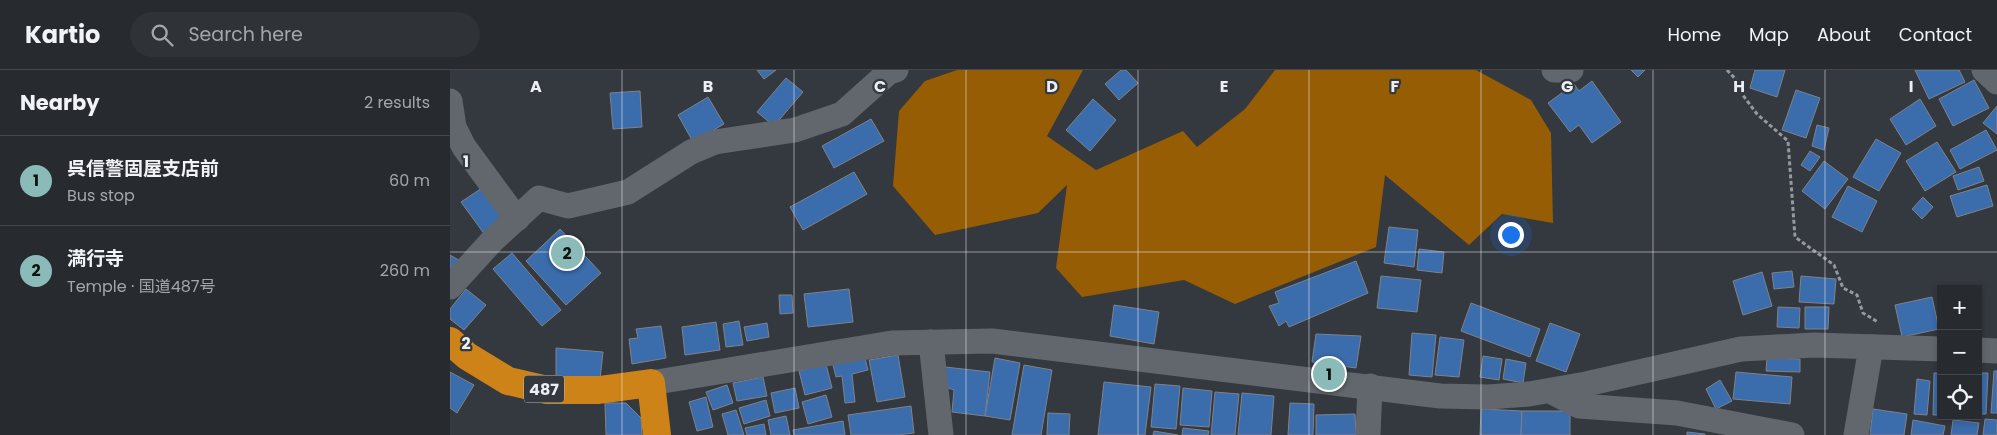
<!DOCTYPE html>
<html lang="en">
<head>
<meta charset="utf-8">
<style>
  :root { --surface:#272a2f; --page:#2f3237; --text:#f1f3f6; --muted:#a4a7aa; --line:#43464b; --accent:#8bbbb9 }
  body { margin:0; font-family:Poppins,"Noto Sans JP",sans-serif; background:var(--page); color:var(--text) }
  .controls { position:absolute; right:15px; bottom:15px; display:grid; overflow:hidden; border-radius:0px; box-shadow:0 2px 8px #0003 }
  .controls button { width:45px; height:45px; display:grid; place-items:center; padding:0; border:0; border-bottom:1px solid var(--line); background:var(--surface); color:var(--text); font:25px sans-serif }
  .you { position:absolute; left:1060px; top:164px; width:18px; height:18px; margin:-12px; border:4px solid #fff; border-radius:50%; background:#1a73e8; box-shadow:0 0 0 8px #1a73e833 }
  .badge { display:grid; place-items:center; width:32px; height:32px; border-radius:50%; background:var(--accent); color:#111; font-size:16px; font-weight:700 }
  .pin { position:absolute; translate:-50% -50%; border:2px solid #fff; box-shadow:0 1px 5px #0006 }
  .list { margin:0; padding:0; list-style:none }
  h2 { display:flex; justify-content:space-between; align-items:center; height:65px; margin:0; padding:0 20px; font-size:21px }
  h2 small { font-size:16px; font-weight:400; color:var(--muted) }
  .list li { display:grid; grid-template-columns:32px 1fr auto; gap:15px; align-items:center; box-sizing:border-box; height:90px; padding:0 20px; border-top:1px solid var(--line) }
  .list b { display:block; font-size:19px; white-space:nowrap }
  .list p { margin:0; font-size:16px; white-space:nowrap; color:var(--muted) }
  .list em { font-size:16px; font-style:normal; color:var(--muted) }
  .icon { flex:none; width:28px; height:28px; fill:none; stroke:currentColor; stroke-width:2; stroke-linecap:round; stroke-linejoin:round }
  .map { position:relative; flex:none; width:1547px; height:365px; overflow:hidden }
  header { display:flex; align-items:center; gap:30px; box-sizing:border-box; height:70px; padding:0 25px; background:var(--surface); border-bottom:1px solid var(--line) }
  header strong { font-size:24px }
  nav { display:flex; gap:28px; margin-inline-start:auto; font-size:18px }
  .search { width:350px; height:45px; background:var(--page); display:flex; align-items:center; gap:12px; box-sizing:border-box; padding:0 18px; border-radius:28px; color:var(--muted); font-size:19px }
  main { display:flex }
  aside { flex:1; background:var(--surface) }
  .map>svg:first-child { display:block }
  .forest { fill:#965d05 }
  .building { fill:#3b6cac; stroke:#7e838a }
  .lines { fill:none; stroke-linecap:round; stroke-linejoin:round }
  .path { stroke:#95999e; stroke-width:3; stroke-dasharray:4 2.5; stroke-linecap:butt }
  .minor { stroke:#62676e; stroke-width:25 }
  .highway { stroke:#ce8318; stroke-width:28 }
  .grid { fill:none; stroke:#eceff3; stroke-width:1; stroke-opacity:0.55 }
  .labels { text-anchor:middle; stroke-width:4.5; stroke-linejoin:round; paint-order:stroke }
  .shield { fill:#34383f; stroke:#b5b8bd; stroke-width:1 }
  .shield-label { font-size:16px; font-weight:bold; fill:#eceff3 }
  .grid-label { font-size:16px; text-anchor:middle; font-weight:bold; fill:#eceff3; stroke:#34383f; stroke-width:4.5; stroke-linejoin:round; paint-order:stroke }
</style>
</head>
<body>
<header>
<strong>Kartio</strong>
<div class="search"><svg class="icon" aria-label="search" viewBox="0 0 24 24"><circle cx="10" cy="10" r="6"/><path d="M15 15l6 6"/></svg>Search here</div>
<nav><a>Home</a><a>Map</a><a>About</a><a>Contact</a></nav>
</header>
<main>
<aside>
<h2>Nearby<small>2 results</small></h2>
<ul class="list">
<li><span class="badge">1</span><div><b>呉信警固屋支店前</b><p>Bus stop</p></div><em>60 m</em></li>
<li><span class="badge">2</span><div><b>満行寺</b><p>Temple · 国道487号</p></div><em>260 m</em></li>
</ul>
</aside>
<div class="map">
<svg width="1547" height="365" viewBox="0 0 1547 365">
  <rect width="100%" height="100%" fill="#34383f"/>
  <path class="forest" d="M507 0H633L597 66 646 100 733 61 747 77 795 39 825 0H1026L1081 30 1101 63 1103 153 1052 144 1019 175 935 105 926 177 785 234 734 210 632 227 606 198 617 115 588 143 485 165 443 116 449 41 475 11Z"/>
  <g class="building">
    <path d="M307 0H326L314 9Z"/>
    <path d="M671 0H676L688 13 669 30 655 14Z"/>
    <path d="M1181 0H1195L1188 7Z"/>
    <path d="M1305 0H1335L1327 27 1300 18Z"/>
    <path d="M1465 0H1509L1515 12 1479 29Z"/>
    <path d="M336 8 353 22 324 56 307 42Z"/>
    <path d="M1524 10 1539 38 1503 56 1489 29Z"/>
    <path d="M1142 11 1171 52 1142 73 1129 55 1120 62 1098 33 1124 14 1129 21Z"/>
    <path d="M1346 20 1370 28 1356 68 1332 60Z"/>
    <path d="M190 21 192 57 163 59 160 23Z"/>
    <path d="M258 27 274 54 243 72 228 45Z"/>
    <path d="M643 29 666 50 640 81 616 60Z"/>
    <path d="M1470 29 1486 56 1456 75 1440 49Z"/>
    <path d="M1547 36V64L1533 53Z"/>
    <path d="M421 49 434 71 384 98 372 76Z"/>
    <path d="M1367 55 1379 58 1374 80 1362 76Z"/>
    <path d="M1536 60 1547 80 1510 99 1500 80Z"/>
    <path d="M1426 69 1451 83 1429 121 1403 107Z"/>
    <path d="M1487 72 1506 102 1475 121 1456 91Z"/>
    <path d="M1360 81 1370 87 1360 101 1351 95Z"/>
    <path d="M1374 91 1398 109 1375 139 1352 121Z"/>
    <path d="M1529 97 1534 111 1508 120 1503 106Z"/>
    <path d="M404 102 417 124 353 160 340 137Z"/>
    <path d="M1537 115 1543 136 1507 147 1500 126Z"/>
    <path d="M35 116 59 148 35 165 11 132Z"/>
    <path d="M1398 116 1427 131 1412 162 1382 147Z"/>
    <path d="M1473 127 1483 137 1472 149 1462 139Z"/>
    <path d="M939 157 968 160 964 197 934 193Z"/>
    <path d="M110 159 151 203 116 235 76 191Z"/>
    <path d="M969 179 994 182 992 203 967 200Z"/>
    <path d="M62 183 111 240 92 256 43 199Z"/>
    <path d="M0 185 12 192 0 211Z"/>
    <path d="M906 191 918 223 839 257 836 251 829 256 819 236 829 233 825 222Z"/>
    <path d="M1342 201 1344 217 1324 219 1322 203Z"/>
    <path d="M1312 202 1322 236 1293 245 1283 211Z"/>
    <path d="M931 206 971 210 967 242 927 238Z"/>
    <path d="M1351 206 1386 209 1384 234 1349 232Z"/>
    <path d="M16 219 36 235 14 260 0 249V239Z"/>
    <path d="M399 219 403 252 358 257 354 224Z"/>
    <path d="M329 225H342L343 243 330 244Z"/>
    <path d="M1482 227 1489 259 1452 267 1445 235Z"/>
    <path d="M1021 233 1090 259 1080 287 1011 261Z"/>
    <path d="M664 235 709 242 704 274 660 266Z"/>
    <path d="M1328 237 1350 238 1349 258 1327 257Z"/>
    <path d="M1355 237H1379L1378 259H1355Z"/>
    <path d="M289 251 293 275 276 277 273 254Z"/>
    <path d="M266 252 270 280 235 285 232 257Z"/>
    <path d="M317 253 319 267 297 271 294 257Z"/>
    <path d="M1100 253 1130 264 1116 302 1086 291Z"/>
    <path d="M211 256 216 288 182 294 179 269 188 268 186 259Z"/>
    <path d="M962 263 986 265 982 307 959 305Z"/>
    <path d="M866 264 911 266 906 298 862 292Z"/>
    <path d="M990 267 1014 270 1009 307 985 305Z"/>
    <path d="M106 278 153 282 150 309 106 308Z"/>
    <path d="M414 284 418 300 402 304 405 332 395 333 392 306 386 307 382 291Z"/>
    <path d="M448 285 455 327 427 332 419 290Z"/>
    <path d="M1033 286 1052 289 1049 310 1030 307Z"/>
    <path d="M545 288 570 293 560 350 535 346Z"/>
    <path d="M1317 288 1350 289V302L1316 301Z"/>
    <path d="M1056 289 1076 293 1073 313 1053 309Z"/>
    <path d="M376 294 382 318 355 325 349 301Z"/>
    <path d="M574 295 602 300 591 365H562Z"/>
    <path d="M495 297 540 302 535 346 502 342 504 320 493 316Z"/>
    <path d="M1544 301H1547V343H1541Z"/>
    <path d="M0 302 24 315 7 343 0 338Z"/>
    <path d="M1286 302 1342 307 1340 334 1283 329Z"/>
    <path d="M1484 303H1491V345H1483Z"/>
    <path d="M1528 303H1538L1536 344H1528Z"/>
    <path d="M313 307 317 326 287 331 283 313Z"/>
    <path d="M1467 309 1480 311 1477 345 1464 344Z"/>
    <path d="M1270 310 1282 331 1266 339 1256 319Z"/>
    <path d="M654 312 701 317 695 365H648Z"/>
    <path d="M705 314 730 316 726 359 701 357Z"/>
    <path d="M277 315 283 333 263 340 256 322Z"/>
    <path d="M345 318 349 338 325 343 321 323Z"/>
    <path d="M733 318 762 321 759 357 730 355Z"/>
    <path d="M765 322 789 324 785 365H761Z"/>
    <path d="M792 323 824 326 821 365H788Z"/>
    <path d="M376 325 382 347 358 354 352 332Z"/>
    <path d="M256 327 263 357 247 361 239 332Z"/>
    <path d="M316 330 320 346 294 354 289 338Z"/>
    <path d="M155 333H176L191 348 192 365H156Z"/>
    <path d="M840 333 864 334 863 365H838Z"/>
    <path d="M461 336 464 363 448 365H401L398 345Z"/>
    <path d="M1031 339 1072 341 1071 365H1030Z"/>
    <path d="M1423 339 1457 344 1454 365H1420Z"/>
    <path d="M286 340 294 365H278L272 344Z"/>
    <path d="M1072 341H1120V365H1071Z"/>
    <path d="M598 343 620 344 619 365H597Z"/>
    <path d="M905 344 906 365H866V345Z"/>
    <path d="M336 346 340 365H321L318 350Z"/>
    <path d="M1535 349 1547 350V365H1533Z"/>
    <path d="M1463 350 1495 356 1493 365H1461Z"/>
    <path d="M1503 350 1529 353 1527 365H1501Z"/>
    <path d="M393 351 395 365H344L343 360Z"/>
    <path d="M314 354 316 365H297L295 358Z"/>
    <path d="M733 358 759 361 758 365H732Z"/>
    <path d="M704 361 728 365H703Z"/>
    <path d="M1237 362 1255 364V365H1237Z"/>
  </g>
  <g class="lines">
    <path class="path" d="M1277 0 1293 17 1292 24 1307 44 1338 71 1345 167 1384 195 1393 218 1407 225 1413 243 1428 252"/>
    <g class="minor">
      <path d="M1104 0H1121"/>
      <path d="M1534 0 1547 12"/>
      <path d="M0 31 4 57 14 77 67 149"/>
      <path d="M0 217 42 171 89 128 118 136 178 122 241 82 265 72 345 60 392 44 439 2 446 0"/>
      <path d="M481 272 491 365"/>
      <path d="M1528 280 1547 281"/>
      <path d="M201 313 442 273 542 271 990 326 1038 327 1079 324 1136 314 1291 279 1364 275 1491 279"/>
      <path d="M1100 321 1129 336 1227 343 1342 365"/>
      <path d="M918 365 920 316"/>
      <path d="M1406 365 1421 277"/>
    </g>
    <path class="highway" d="M0 271 17 286 58 311 97 320H149L201 313 207 365"/>
  </g>
  <path class="grid" d="M172 0V365M344 0V365M516 0V365M688 0V365M859 0V365M1031 0V365M1203 0V365M1375 0V365M0 182H1547"/>
  <g class="labels">
    <rect class="shield" x="74" y="305.5" width="40" height="27" rx="4"/>
    <g class="shield-label">
      <text x="94" y="325">487</text>
    </g>
  </g>
  <g class="grid-label">
    <text x="86" y="22">A</text>
    <text x="258" y="22">B</text>
    <text x="430" y="22">C</text>
    <text x="602" y="22">D</text>
    <text x="774" y="22">E</text>
    <text x="945" y="22">F</text>
    <text x="1117" y="22">G</text>
    <text x="1289" y="22">H</text>
    <text x="1461" y="22">I</text>
    <text x="16" y="97">1</text>
    <text x="16" y="279">2</text>
  </g>
</svg>
<div class="controls">
<button>+</button>
<button>−</button>
<button><svg class="icon" aria-label="locate" viewBox="0 0 24 24"><circle cx="12" cy="12" r="6"/><path d="M12 2v4M12 18v4M2 12h4M18 12h4"/></svg></button>
</div>
<div class="you"></div>
<div class="pin badge" style="left:879px;top:304px">1</div>
<div class="pin badge" style="left:117px;top:183px">2</div>
</div>
</main>
</body>
</html>
